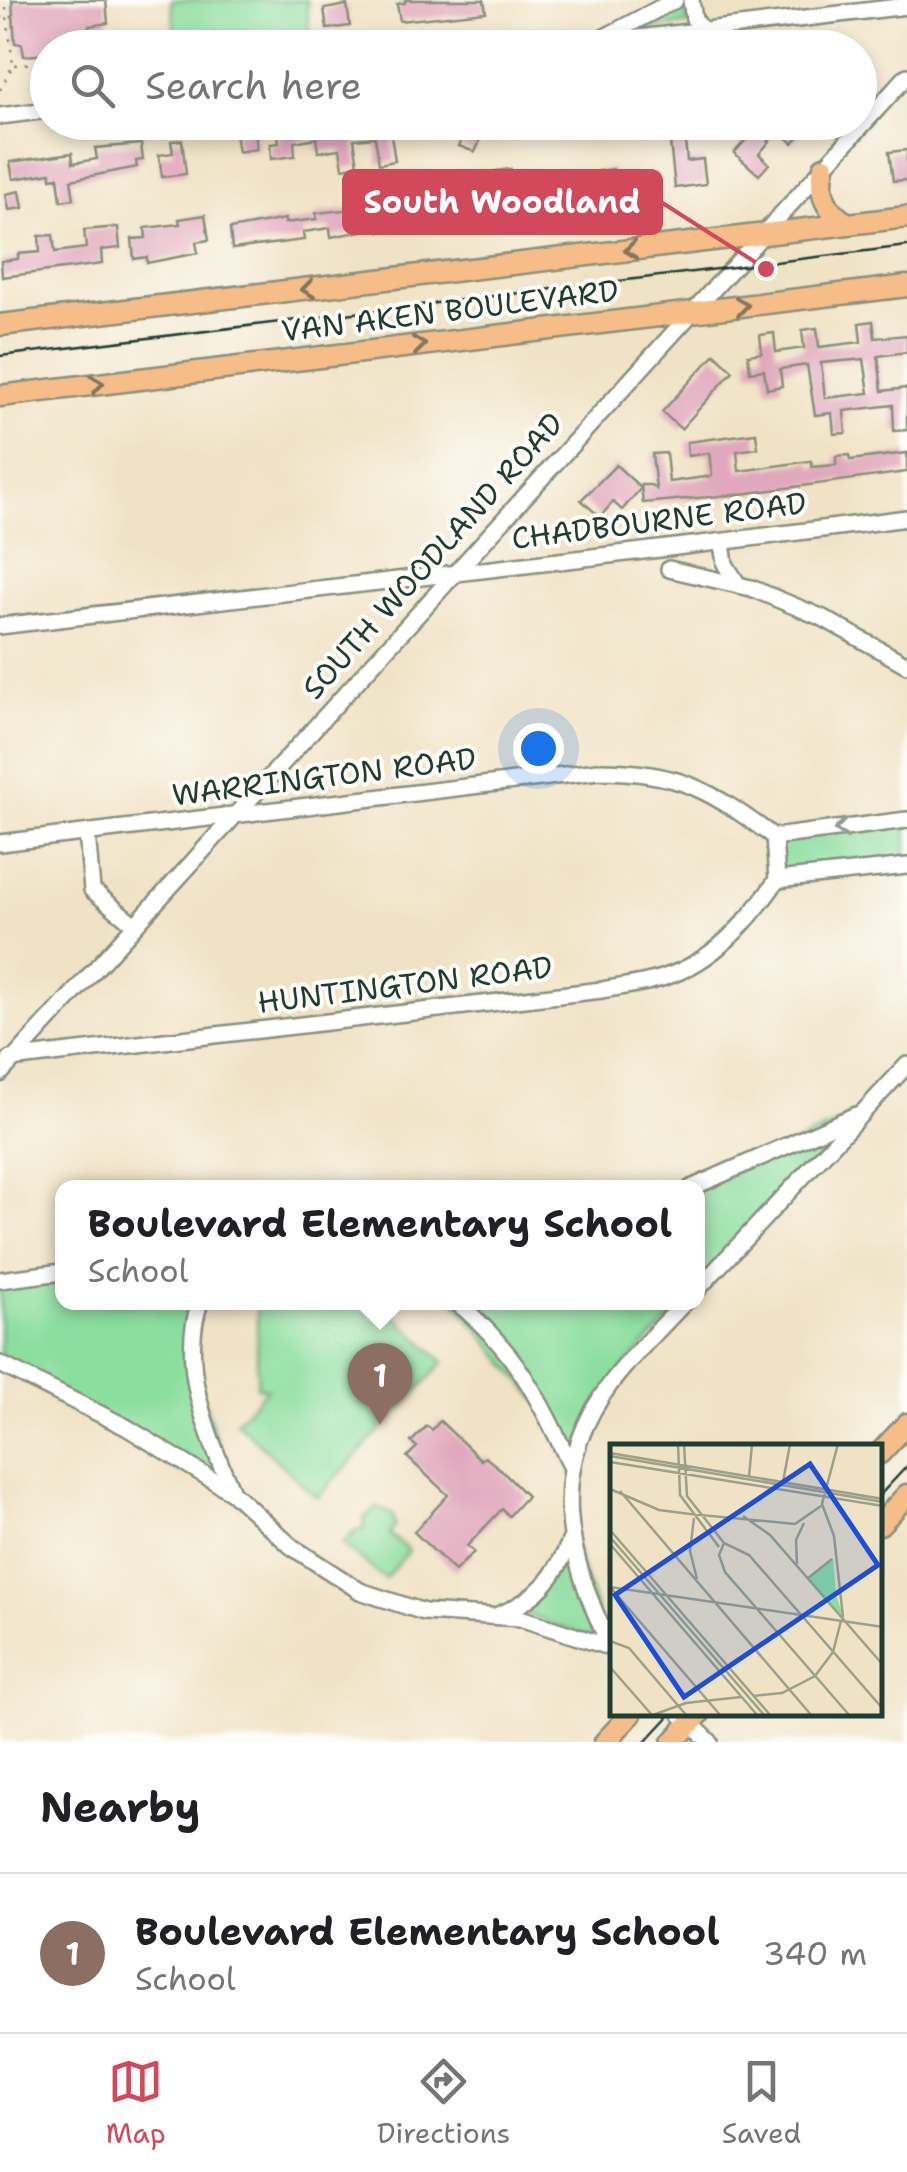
<!DOCTYPE html>
<html lang="en">
<head>
<meta charset="utf-8">
<style>
  :root { --surface:#fff; --page:#f6f6f6; --text:#202124; --muted:#757577; --line:#e0e0e0; --accent:#d1495b }
  body { margin:0; font-family:"Shantell Sans",sans-serif; background:var(--page); color:var(--text) }
  .you { position:absolute; left:538px; top:748px; width:35px; height:35px; margin:-25px; border:8px solid #fff; border-radius:50%; background:#1a73e8; box-shadow:0 0 0 15px #1a73e833 }
  .badge { display:grid; place-items:center; width:65px; height:65px; border-radius:50%; background:var(--accent); color:#fff; font-size:32px; font-weight:700 }
  .pin { position:absolute; translate:-50% -82px; filter:drop-shadow(0 2px 5px #0008) }
  .pin::after { content:''; position:absolute; top:52px; width:35px; height:30px; background:inherit; clip-path:polygon(0 0,100% 0,50% 100%) }
  .popup { position:absolute; left:55px; top:1180px; width:650px; height:130px; box-sizing:border-box; display:grid; place-content:center; border-radius:20px; background:var(--surface); filter:drop-shadow(0 2px 8px #0005); font-size:32px; white-space:nowrap; color:var(--muted) }
  .popup b { font-size:38px; color:var(--text) }
  .popup::after { content:''; position:absolute; left:50%; top:100%; margin-left:-20px; border:20px solid transparent; border-top-color:var(--surface) }
  .list { margin:0; padding:0; list-style:none }
  h2 { display:flex; justify-content:space-between; align-items:center; height:130px; margin:0; padding:0 40px; font-size:42px }
  h2 small { font-size:32px; font-weight:400; color:var(--muted) }
  .list li { display:grid; grid-template-columns:65px 1fr auto; gap:30px; align-items:center; box-sizing:border-box; height:160px; padding:0 40px; border-top:2px solid var(--line) }
  .list b { display:block; font-size:38px; white-space:nowrap }
  .list p { margin:0; font-size:32px; white-space:nowrap; color:var(--muted) }
  .list em { font-size:32px; font-style:normal; color:var(--muted) }
  .icon { flex:none; width:55px; height:55px; fill:none; stroke:currentColor; stroke-width:2; stroke-linecap:round; stroke-linejoin:round }
  .map { position:relative; flex:none; width:907px; height:1742px; overflow:hidden }
  .search { position:absolute; background:var(--surface); box-shadow:0 5px 15px #0003; left:30px; right:30px; top:30px; height:110px; display:flex; align-items:center; gap:25px; box-sizing:border-box; padding:0 35px; border-radius:55px; color:var(--muted); font-size:38px }
  .sheet { height:290px; background:var(--surface) }
  nav { display:flex; justify-content:space-around; align-items:center; box-sizing:border-box; height:140px; border-top:2px solid var(--line); background:var(--surface); font-size:28px; color:var(--muted) }
  nav a { display:grid; justify-items:center; gap:5px }
  nav .on { color:var(--accent) }
  .map>svg:first-child { display:block }
  .green { fill:#8cde9f; stroke:#568e6a; stroke-width:2.5 }
  .building { fill:#e1a8bd; fill-rule:evenodd }
  .lines { fill:none; stroke-linecap:round; stroke-linejoin:round }
  .minor-casing { stroke:#88907c; stroke-width:20 }
  .major-casing { stroke:#88907c; stroke-width:25 }
  .path { stroke:#88907c; stroke-width:2.5; stroke-dasharray:2.5 8; stroke-linecap:butt }
  .minor { stroke:#fff; stroke-width:15 }
  .major { stroke:#f7bd88; stroke-width:20 }
  .tram { stroke:#1f3d34; stroke-width:2.5 }
  .oneway { stroke:#80775a }
  .oneway2 { stroke:#8f9e9a }
  .labels { text-anchor:middle; stroke-width:8; stroke-linejoin:round; paint-order:stroke }
  .street-label { font-size:30px; fill:#1f3d34; stroke:#fdfcf7 }
  .inset-road { fill:none; stroke:#9ca08a; stroke-width:2.5 }
  .view { fill:#1d4ed8; fill-opacity:0.15; stroke:#1d4ed8; stroke-width:5 }
  .inset-edge { fill:none; stroke:#1f3d34; stroke-width:5 }
  .leader { fill:none; stroke:#d1495b; stroke-width:4 }
  .callout-dot { fill:#d1495b; stroke:#fdfcf7; stroke-width:4 }
  .callout { fill:#d1495b; stroke:#d1495b; stroke-width:4 }
  .callout-label { font-size:32px; text-anchor:middle; font-weight:bold; fill:#fff }
</style>
</head>
<body>
<div class="map">
<svg width="907" height="1742" viewBox="0 0 907 1742">
  <rect width="100%" height="100%" fill="#fdfcf7"/>
  <filter id="ink" filterUnits="userSpaceOnUse"><feTurbulence type="fractalNoise" baseFrequency=".01" numOctaves="2"/><feDisplacementMap in="SourceGraphic" scale="20" xChannelSelector="R" yChannelSelector="G"/><feConvolveMatrix kernelMatrix="1 2 1 2 8 2 1 2 1" color-interpolation-filters="sRGB"/></filter>
  <filter id="wash" filterUnits="userSpaceOnUse"><feTurbulence type="fractalNoise" baseFrequency=".0048" numOctaves="4" result="noise"/><feDisplacementMap in="SourceGraphic" scale="40" xChannelSelector="R" yChannelSelector="G"/><feGaussianBlur stdDeviation="2.25" result="paint"/><feColorMatrix in="noise" values="0 0 0 0 0 0 0 0 0 0 0 0 0 0 0 0 0 1.4 0 .05"/><feComposite in="paint" operator="in"/></filter>
  <g filter="url(#wash)">
    <rect width="100%" height="100%" fill="#f0e2c4"/>
    <g class="green">
      <path d="M171 0H307L309 31 303 47H177Z"/>
      <path d="M683 3 690 24 644 30 643 24Z"/>
      <path d="M907 820V866L777 880 774 837Z"/>
      <path d="M865 1111 698 1289V1188Z"/>
      <path d="M62 1272V1302L200 1303 193 1363 232 1492 0 1364V1280Z"/>
      <path d="M257 1303H381L444 1362 317 1498 236 1422 267 1389 257 1387Z"/>
      <path d="M456 1303H685L629 1362 570 1464 545 1410Z"/>
      <path d="M378 1507 393 1515 395 1526 390 1535 409 1551 385 1579 342 1544 356 1531 364 1530 365 1517Z"/>
      <path d="M571 1539 610 1646 512 1609 528 1601Z"/>
    </g>
    <g id="blocks">
      <g class="building">
        <path d="M12 0H106L108 23 89 26 92 48H48V54L24 56 22 44 15 43Z"/>
        <path d="M405 0H484L486 12 400 21 397 4 405 3Z"/>
        <path d="M347 5 350 26 327 29 324 9Z"/>
        <path d="M315 122H389L395 161 379 164 375 137 354 139 358 165 343 168 340 149 318 152 316 138 294 142 295 156 271 159 270 144 279 143 277 128Z"/>
        <path d="M787 122H811L793 143 780 131Z"/>
        <path d="M756 129 770 141 759 154 769 164 759 175 734 153Z"/>
        <path d="M255 130 257 149 238 152 235 133Z"/>
        <path d="M464 134 480 141 475 152 459 146Z"/>
        <path d="M182 140 186 174 162 177 159 155 173 153 171 141Z"/>
        <path d="M685 140 687 161 703 159 706 184 675 188 670 142Z"/>
        <path d="M141 144 143 160 136 161 137 167 71 180 74 199 61 201 58 177 51 178V173L13 179 10 162 72 153 73 163 97 159 95 148Z"/>
        <path d="M907 150V180L893 181 889 152Z"/>
        <path d="M511 169 512 174 529 172 530 177 575 171 577 190 600 187 598 171 613 169 614 179 624 178 627 201 548 210 545 188 516 191 519 215 456 222 454 206 465 204 464 197 497 192 495 171Z"/>
        <path d="M384 185 394 230 379 232 378 228 331 237 330 228 303 232 304 240 232 249 230 229 285 219V223L317 219 316 213 372 207 369 187Z"/>
        <path d="M20 191 23 208 9 210 6 194Z"/>
        <path d="M205 215 209 240 196 242 198 253 147 263V257L134 259 132 239 146 238 145 228 180 224 179 219Z"/>
        <path d="M118 227 120 248 101 250 102 264 2 277 1 261 18 259V254L40 252 39 236 53 235 55 252 86 248 84 230Z"/>
        <path d="M873 321 875 338 907 335V352L878 356 882 391 907 388V430L894 431 893 405 844 411 846 433 834 434 832 413 815 415 807 365 780 369 782 386 767 389 764 370 750 372 748 355 762 353 760 335 774 333 776 352 804 348 802 330 817 328 819 347 861 342 859 323ZM864 359 869 393 825 398 821 363Z"/>
        <path d="M715 354 733 371 681 429 662 412Z"/>
        <path d="M756 433 758 448 737 451 739 471 811 461 812 467 836 465V456L849 455 850 460 907 453V472L741 494 643 503 641 485H651L656 489 652 454 666 453 669 482 712 476 709 453 688 456 687 442Z"/>
        <path d="M616 465 641 488 622 510 613 502 600 517 581 500Z"/>
        <path d="M440 1421 481 1460 485 1457 499 1468 527 1496 509 1516 502 1509 467 1546 474 1552 455 1571 414 1532 448 1495 407 1457 417 1447 411 1442 427 1426 432 1430Z"/>
      </g>
    </g>
  </g>
  <g filter="url(#ink)">
    <use href="#blocks" fill-opacity="0" stroke="#88907c" stroke-width="2.5"/>
    <g class="lines">
      <defs>
        <g id="minor">
          <path d="M691 0 694 19 701 28"/>
          <path d="M603 38 675 0"/>
          <path d="M554 48 907 6"/>
          <path d="M0 116 48 110"/>
          <path d="M722 543 725 564 737 583"/>
          <path d="M669 569 751 588 823 618 907 665"/>
          <path d="M0 626C302 590 605 558 907 518"/>
          <path d="M87 833 92 890 135 925"/>
          <path d="M774 837 907 820"/>
          <path d="M0 843 598 771C679 771 710 790 774 837L777 880"/>
          <path d="M777 880 907 866"/>
          <path d="M10 1059 602 990C623 986 645 984 665 977 714 961 749 921 777 880"/>
          <path d="M0 1074 907 76"/>
          <path d="M691 1188 856 1115"/>
          <path d="M0 1280 62 1272"/>
          <path d="M698 1289 907 1065"/>
          <path d="M200 1302C178 1365 208 1434 232 1492"/>
          <path d="M456 1302C515 1349 539 1398 570 1464"/>
          <path d="M0 1364 126 1427 232 1492 292 1547 360 1591 424 1612 520 1618 612 1648"/>
          <path d="M498 1615C537 1600 556 1577 571 1539"/>
          <path d="M610 1646C567 1555 545 1470 611 1383 633 1354 660 1329 685 1302"/>
          <path d="M681 1714 710 1742"/>
        </g>
        <g id="major">
          <path d="M824 167C818 192 825 211 848 224"/>
          <path d="M0 325 907 217"/>
          <path d="M0 396 907 286"/>
          <path d="M880 1453 907 1424"/>
          <path d="M880 1524 907 1495"/>
          <path d="M605 1742 631 1714"/>
          <path d="M673 1742 699 1714"/>
        </g>
      </defs>
      <use href="#minor" class="minor-casing"/>
      <use href="#major" class="major-casing"/>
      <g class="path">
        <path d="M0 18 13 17"/>
        <path d="M15 65 48 62"/>
        <path d="M0 90 13 65 5 0"/>
      </g>
      <use href="#minor" class="minor"/>
      <use href="#major" class="major"/>
      <g class="tram">
        <path d="M0 356 907 246"/>
        <path d="M880 1495 907 1466"/>
        <path d="M645 1742 671 1714"/>
      </g>
    </g>
    <defs><path id="oneway-chevron" d="M-2-3.5L2.5 0L-2 3.5" fill="none" stroke-width="1.6" stroke-linecap="round" stroke-linejoin="round" transform="scale(2.5)"/></defs>
    <g class="oneway">
      <use href="#oneway-chevron" transform="translate(631 250) rotate(173)"/>
      <use href="#oneway-chevron" transform="translate(308 289) rotate(173)"/>
      <use href="#oneway-chevron" transform="translate(742 306) rotate(-7)"/>
      <use href="#oneway-chevron" transform="translate(419 345) rotate(-7)"/>
      <use href="#oneway-chevron" transform="translate(97 384) rotate(-7)"/>
    </g>
    <use class="oneway2" href="#oneway-chevron" transform="translate(841 829) rotate(173)"/>
  </g>
  <g class="labels">
    <g class="street-label">
      <text transform="translate(450 311) rotate(-7)" y="10">VAN AKEN BOULEVARD</text>
      <text transform="translate(659 521) rotate(-7)" y="10">CHADBOURNE ROAD</text>
      <text transform="translate(433 556) rotate(-48)" y="10">SOUTH WOODLAND ROAD</text>
      <text transform="translate(324 777) rotate(-7)" y="10">WARRINGTON ROAD</text>
      <text transform="translate(405 985) rotate(-7)" y="10">HUNTINGTON ROAD</text>
    </g>
  </g>
  <g transform="translate(610 1444)">
    <rect width="272" height="272" fill="#f0e2c4"/>
    <path d="M223 114 226 151 235 177 198 134Z" fill="#8cde9f"/>
    <path class="inset-road" d="M68 0 70 51 109 103M74 0 77 52 114 99M228 0 212 60 224 92 233 173M0 9 273 55M0 12 273 58M0 18 273 62M139 33 142 0M173 38 180 0M0 45 49 66 80 70M10 47 202 272M273 66V130M80 70 185 80 211 62M133 72 160 91 273 221M84 74 80 107 87 135M0 86 161 272M0 93 155 272M114 99 139 111 273 265M114 99 109 111 115 128 240 272M0 100 148 272M187 120 186 96 194 79M198 134 222 115M0 143 273 183M1 144 111 272M0 197 19 204 77 272M0 223 42 271M143 252 172 249 205 232 223 208 231 177M40 272 76 259 131 253"/>
    <path class="view" d="M200 20 268 121 74 253 5 151Z"/>
    <rect width="272" height="272" class="inset-edge"/>
  </g>
  <path class="leader" d="M766 269L661 202"/>
  <circle class="callout-dot" cx="766" cy="269" r="10"/>
  <rect class="callout" x="344" y="171" width="317" height="62" rx="10"/>
  <g class="callout-label">
    <text x="502" y="213">South Woodland</text>
  </g>
</svg>
<div class="you"></div>
<div class="pin badge" style="left:380px;top:1425px;background:#8d6e63">1</div>
<div class="popup"><b>Boulevard Elementary School</b>School</div>
<div class="search"><svg class="icon" aria-label="search" viewBox="0 0 24 24"><circle cx="10" cy="10" r="6"/><path d="M15 15l6 6"/></svg>Search here</div>
</div>
<section class="sheet">
<h2>Nearby<small></small></h2>
<ul class="list">
<li><span class="badge" style="background:#8d6e63">1</span><div><b>Boulevard Elementary School</b><p>School</p></div><em>340 m</em></li>
</ul>
</section>
<nav>
<a class="on"><svg class="icon" aria-label="map" viewBox="0 0 24 24"><path d="M3 6l6-2 6 2 6-2v14l-6 2-6-2-6 2zM9 4v14M15 6v14"/></svg>Map</a>
<a><svg class="icon" aria-label="directions" viewBox="0 0 24 24"><path d="M12 3l9 9-9 9-9-9zM9 14v-3h6M13 9l2 2-2 2"/></svg>Directions</a>
<a><svg class="icon" aria-label="saved" viewBox="0 0 24 24"><path d="M7 4h10v16l-5-4-5 4z"/></svg>Saved</a>
</nav>
</body>
</html>
